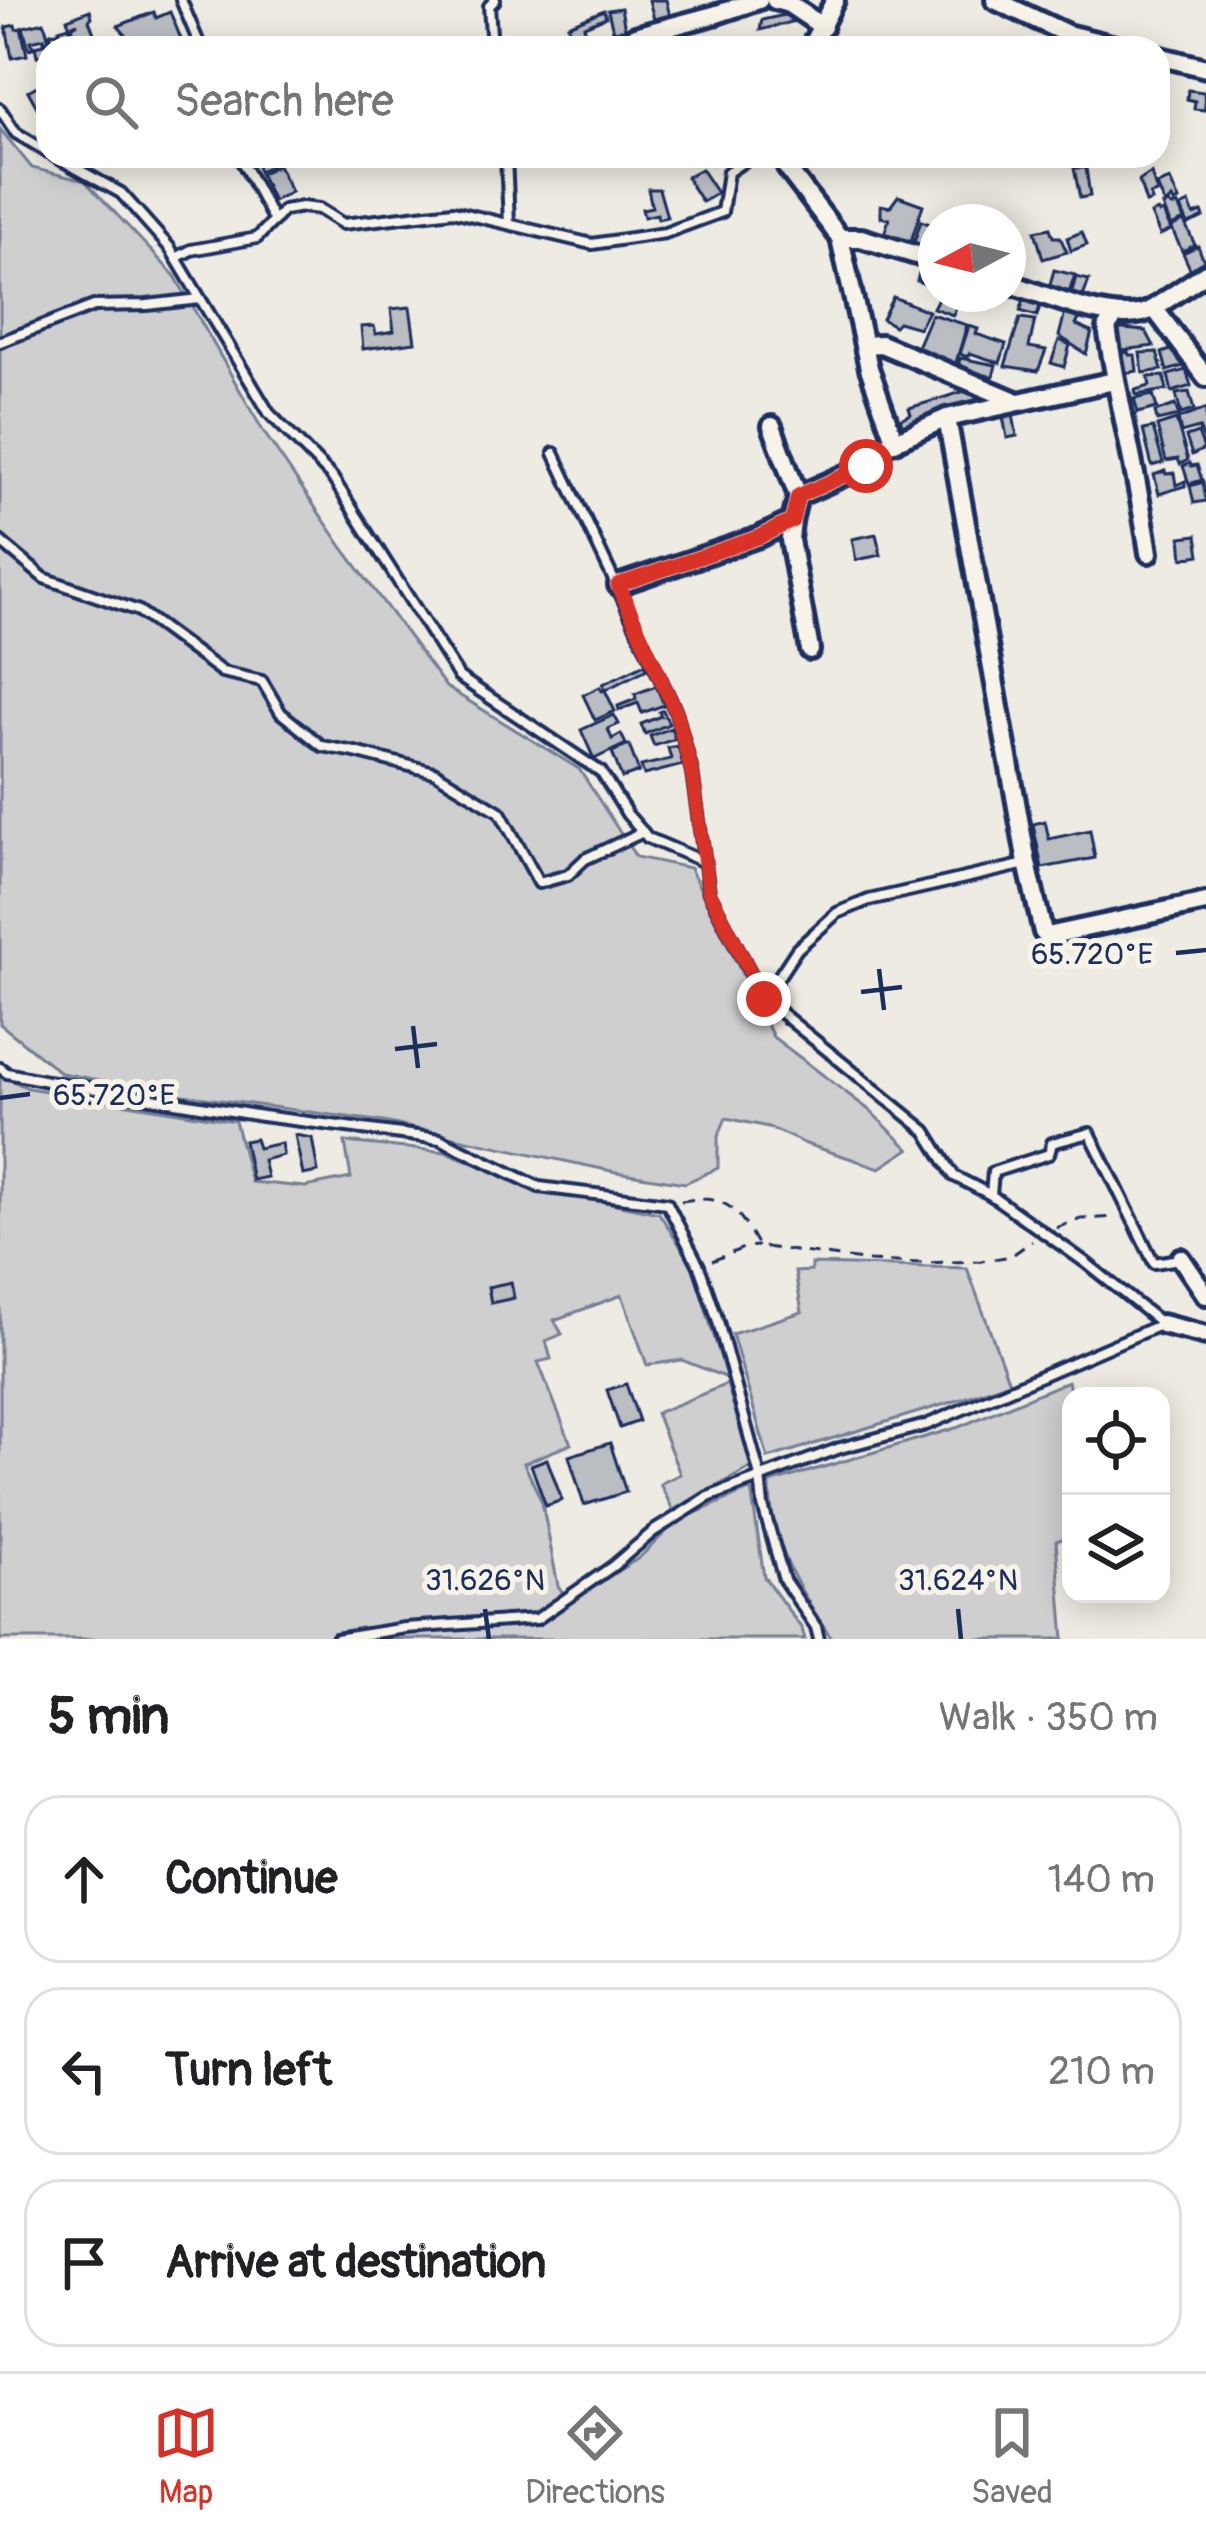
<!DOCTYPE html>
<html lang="en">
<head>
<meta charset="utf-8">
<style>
  :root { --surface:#fff; --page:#f2f2f2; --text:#202124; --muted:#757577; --line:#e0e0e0; --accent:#d93025 }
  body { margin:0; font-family:Pangolin,sans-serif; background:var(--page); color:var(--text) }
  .controls { position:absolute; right:36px; bottom:36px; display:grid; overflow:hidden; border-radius:24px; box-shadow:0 6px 30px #0003 }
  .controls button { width:108px; height:108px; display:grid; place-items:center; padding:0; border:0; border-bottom:3px solid var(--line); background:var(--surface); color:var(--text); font:60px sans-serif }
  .compass { position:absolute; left:918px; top:204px; width:108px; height:108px; border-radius:50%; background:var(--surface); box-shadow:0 6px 30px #0003; rotate:263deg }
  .stop { position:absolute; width:36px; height:36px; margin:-27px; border:9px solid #d93025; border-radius:50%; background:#fff }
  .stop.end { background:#d93025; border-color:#fff; box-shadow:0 3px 12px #0008 }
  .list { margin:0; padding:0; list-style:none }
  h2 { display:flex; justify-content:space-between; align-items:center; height:156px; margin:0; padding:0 48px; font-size:51px }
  h2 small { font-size:39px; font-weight:400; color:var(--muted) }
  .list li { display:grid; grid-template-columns:78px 1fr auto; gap:36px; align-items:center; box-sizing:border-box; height:168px; margin:0 24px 24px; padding:0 24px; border:3px solid var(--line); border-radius:36px }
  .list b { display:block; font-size:45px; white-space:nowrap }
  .list em { font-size:39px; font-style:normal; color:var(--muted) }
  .icon { flex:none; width:66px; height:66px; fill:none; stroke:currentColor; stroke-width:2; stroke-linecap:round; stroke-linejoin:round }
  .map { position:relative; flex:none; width:1206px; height:1639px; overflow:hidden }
  .search { position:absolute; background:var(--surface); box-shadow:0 6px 30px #0003; left:36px; right:36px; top:36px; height:132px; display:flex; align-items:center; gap:30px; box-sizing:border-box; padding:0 42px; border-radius:36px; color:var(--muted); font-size:45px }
  .sheet { height:732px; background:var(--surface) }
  nav { display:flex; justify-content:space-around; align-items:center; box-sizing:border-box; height:168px; border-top:3px solid var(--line); background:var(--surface); font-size:33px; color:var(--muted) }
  nav a { display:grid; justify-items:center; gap:6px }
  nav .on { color:var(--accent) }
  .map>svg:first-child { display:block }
  .green { fill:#cfcfcf; stroke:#757f96; stroke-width:3 }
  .building { fill:#babdc2; stroke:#1b2f5e; stroke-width:3 }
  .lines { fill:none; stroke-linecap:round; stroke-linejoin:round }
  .service-casing { stroke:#1b2f5e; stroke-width:16 }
  .minor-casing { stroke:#1b2f5e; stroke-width:26 }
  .path { stroke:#1b2f5e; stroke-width:3; stroke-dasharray:12 9; stroke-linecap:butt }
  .service { stroke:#f7f3e8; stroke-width:8 }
  .minor { stroke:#f7f3e8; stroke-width:16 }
  .route { stroke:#d93025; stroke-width:15 }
  .ticks { fill:none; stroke:#1b2f5e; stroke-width:4.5 }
  .ticks-label { font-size:30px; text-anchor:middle; fill:#1b2f5e; stroke:#f7f3e8; stroke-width:10; stroke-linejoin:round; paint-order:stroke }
</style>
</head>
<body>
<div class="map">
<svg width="1206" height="1639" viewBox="0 0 1206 1639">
  <rect width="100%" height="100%" fill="#eeebe2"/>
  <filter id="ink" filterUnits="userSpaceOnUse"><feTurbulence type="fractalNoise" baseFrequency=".00833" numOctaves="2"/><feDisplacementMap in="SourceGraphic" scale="24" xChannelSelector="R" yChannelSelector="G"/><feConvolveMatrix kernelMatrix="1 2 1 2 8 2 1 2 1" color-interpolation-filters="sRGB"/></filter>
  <g filter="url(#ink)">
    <g class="green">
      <path d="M0 129 32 168 85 181 175 276 263 431 343 548 446 687 579 769 636 857 690 868 773 1037 869 1110 909 1149 880 1168 806 1144 768 1127 726 1118 718 1137V1168L685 1183 616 1172 384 1122 161 1092 61 1073 0 1024Z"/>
      <path d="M0 1075 28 1088 235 1121 251 1182 305 1187 351 1178 345 1142 446 1152 541 1189 659 1213 692 1264 727 1378 682 1360 647 1365 622 1295 554 1320 562 1334 546 1341 551 1359 538 1362 571 1444 524 1463 542 1502 558 1586 569 1601 639 1558 677 1521 751 1489 764 1577 802 1629 805 1639H0Z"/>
      <path d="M811 1264 967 1268 1009 1382 965 1398 768 1458 732 1334 802 1312 795 1272 811 1271Z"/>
      <path d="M1068 1381 1071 1396V1536L1056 1541 1064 1639H832C800 1590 769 1544 770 1483L959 1427Z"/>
      <path d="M727 1384 752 1467 673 1510 660 1484 680 1474 656 1413Z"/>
    </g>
    <g class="building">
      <path d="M649 0H666L670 16 665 24 656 27Z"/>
      <path d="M621 8 625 29 613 31 608 10Z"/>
      <path d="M90 10 92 17 89 20 97 41 79 47 72 27 78 23 70 26 67 19Z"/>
      <path d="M604 10 606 17 584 26 587 36 574 42 568 25Z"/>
      <path d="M154 12 156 18 170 12 181 39 161 48 157 40 137 48 118 26Z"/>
      <path d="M789 14 800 20 760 30 762 20Z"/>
      <path d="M44 22 49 40 44 41V38L31 41 33 48 29 49 23 27Z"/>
      <path d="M15 25 16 29 21 28 27 55 12 58 6 27Z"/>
      <path d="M69 26 76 47 75 48H65L59 29Z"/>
      <path d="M57 32 61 48H48V54L37 56 35 46 52 42 50 33Z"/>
      <path d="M37 86 48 103 39 111 28 91Z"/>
      <path d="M1188 90 1204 92 1205 110 1194 109 1195 101 1187 99Z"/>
      <path d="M253 156H275L278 162 259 171Z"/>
      <path d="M278 165 291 192 273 201 260 174Z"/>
      <path d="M1074 168H1086L1090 196 1080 198Z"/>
      <path d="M701 169 717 193 702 202 686 177Z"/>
      <path d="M1151 173 1157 193 1150 195 1152 201 1146 203 1139 181Z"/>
      <path d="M1170 180 1179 201 1174 203 1172 199 1165 205 1157 185Z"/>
      <path d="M648 189H659L667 217 658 219 657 214 644 217 642 209 652 207Z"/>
      <path d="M898 196 923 205 910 244 884 234 889 219 881 217V205L890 207Z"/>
      <path d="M1189 203 1194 215 1202 212 1204 217 1188 224 1181 207Z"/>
      <path d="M1169 204 1171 207 1178 205 1184 220 1171 226 1163 206Z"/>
      <path d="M1158 211 1159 214 1163 212 1171 230 1160 235 1151 214Z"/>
      <path d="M921 221 936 226V253L913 245Z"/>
      <path d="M1184 221 1195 245 1182 251 1171 227Z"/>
      <path d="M1050 228 1053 237H1060L1067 252 1043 259 1035 231Z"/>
      <path d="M1082 232 1087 245 1071 251 1067 238Z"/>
      <path d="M1198 246 1206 266 1192 273 1183 253Z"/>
      <path d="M922 261 936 265V288L917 281Z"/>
      <path d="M1054 270 1075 275 1069 293 1049 288Z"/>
      <path d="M1076 277 1089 280 1083 297 1071 295Z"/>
      <path d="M940 294H961L953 315 933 308Z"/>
      <path d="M1026 294 1042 299 1037 316 1020 311Z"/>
      <path d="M893 297 928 311 919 328 898 322 894 326 882 319Z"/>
      <path d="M1067 305 1082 314 1076 325 1092 332 1086 354 1059 336Z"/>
      <path d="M410 307 415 342 363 349 361 327 374 326 376 334 394 331 391 309Z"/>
      <path d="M931 314 967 325 955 366 914 354Z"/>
      <path d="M1020 318 1035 320 1029 347 1046 350 1038 371 1005 366Z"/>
      <path d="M969 326 978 329 976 334 1006 344 1000 363 970 353 967 357 960 354Z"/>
      <path d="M1110 328 1146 331 1154 346 1115 351Z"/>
      <path d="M1059 340 1070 345 1064 367 1051 363Z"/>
      <path d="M1176 348 1184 366 1167 371 1162 353Z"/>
      <path d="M1128 352 1129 355H1135L1137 371 1121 374 1118 354Z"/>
      <path d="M1157 352 1162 370 1143 373 1140 353Z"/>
      <path d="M960 358 996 365 993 377 958 368Z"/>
      <path d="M1186 370 1191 386 1172 392 1168 375Z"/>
      <path d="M1164 376 1167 390 1136 395 1135 390 1150 386 1148 377Z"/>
      <path d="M975 388 980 405 903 426 900 419 911 414 909 408Z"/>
      <path d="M1189 392 1194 410 1181 414 1176 394Z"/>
      <path d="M1153 395 1157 408 1138 413 1134 399Z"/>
      <path d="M1175 405 1179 416 1157 421 1155 412Z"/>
      <path d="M1012 409 1017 436 1007 438 1002 411Z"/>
      <path d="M1205 409 1206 412V444L1199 428 1181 433 1178 419Z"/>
      <path d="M1176 420 1188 460 1180 464 1178 459 1166 461 1157 426Z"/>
      <path d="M1153 428 1163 463 1152 466 1143 430Z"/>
      <path d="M1198 433 1204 449 1192 455 1186 437Z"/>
      <path d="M1190 463 1191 466 1197 465 1202 480 1189 484 1183 466Z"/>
      <path d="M1165 471 1166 474 1174 473 1176 485 1185 481V486L1159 494 1154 475Z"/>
      <path d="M1203 482 1206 501 1194 503 1190 486Z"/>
      <path d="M876 534 881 555 856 560 852 539Z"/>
      <path d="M1197 535 1200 555 1183 558 1181 537Z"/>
      <path d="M645 664 647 669 605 690 603 684Z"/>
      <path d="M656 686 664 705 642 713 638 703 619 710 618 706 636 699 635 694Z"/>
      <path d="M600 687 602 691 605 690 615 711 595 720 583 695Z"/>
      <path d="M663 710 669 724 645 734 641 724 661 716 659 712Z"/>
      <path d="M614 715 619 724 608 729 612 739 621 734 626 744 594 759 581 730Z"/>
      <path d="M671 728 675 739 654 746 650 736Z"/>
      <path d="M629 745 639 772 622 778 612 752Z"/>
      <path d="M678 746 683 765 644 775 641 766 671 759 668 748Z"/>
      <path d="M1045 821 1049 839 1090 830 1095 858 1042 868 1033 824Z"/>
      <path d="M295 1135 312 1138 318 1172 303 1175Z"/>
      <path d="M255 1139 258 1148 281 1143 283 1155 263 1160 267 1177 252 1180 244 1141Z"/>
      <path d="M511 1282 514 1298 491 1303 488 1287Z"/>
      <path d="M626 1384 639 1421 620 1428 607 1390Z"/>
      <path d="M610 1443 626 1492 584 1505 569 1456Z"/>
      <path d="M547 1459 562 1500 546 1506 531 1465Z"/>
    </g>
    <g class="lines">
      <defs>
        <g id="service">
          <path d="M181 0 201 48"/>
          <path d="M492 48 489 6 495 0"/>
          <path d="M0 109 16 133 48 152"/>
          <path d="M54 156 121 193 170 248 269 413 332 477 459 677 601 772 627 814 648 838 702 861"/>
          <path d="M239 156 274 221"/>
          <path d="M506 156 509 224"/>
          <path d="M176 258 191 250 257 238 284 210 302 207 319 209 343 224 453 211 592 244 665 233 722 212 728 172 752 156"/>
          <path d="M0 342 94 306 147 305 200 299"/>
          <path d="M0 541 44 578 139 611 222 672 262 681 281 713 322 746 355 752 434 772 500 812 539 883 568 875 585 859 643 832"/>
          <path d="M764 999 797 949 837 913 869 900 1026 864"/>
          <path d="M0 1068 7 1073 47 1081 262 1116 440 1139 539 1187 667 1203 699 1266 717 1318 760 1476 763 1506 784 1580 816 1627 819 1639"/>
          <path d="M991 1195 993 1172 1049 1154 1052 1143 1090 1133 1154 1263 1180 1259"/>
          <path d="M336 1639 405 1628 537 1619 613 1566 654 1531 708 1497 840 1448 926 1425 1162 1324 1085 1262 991 1195 954 1176 926 1131 764 999 709 893 692 772 676 712 554 453"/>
        </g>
        <g id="minor">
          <path d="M775 0 789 4 823 27"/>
          <path d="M995 0 1067 34 1124 48"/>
          <path d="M633 48 635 36 714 15 759 0"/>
          <path d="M810 48 835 0"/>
          <path d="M1158 56 1206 68"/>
          <path d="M784 156 787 168 840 238 869 368 895 442"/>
          <path d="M840 238H861L936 261"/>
          <path d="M1206 273 1154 308 1206 377"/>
          <path d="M1008 283C1044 294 1122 330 1154 308"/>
          <path d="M1115 316 1107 327C1118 403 1138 477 1149 553"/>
          <path d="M864 345 881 344 1018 402"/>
          <path d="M947 418 1027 863 1043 932 1047 936 1052 935 1206 902"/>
          <path d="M772 426 798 496"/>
          <path d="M792 521 790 540 810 650"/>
          <path d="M618 585 759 537 792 521 798 496 866 466 870 452 947 418 1114 381"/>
          <path d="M1181 1258 1206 1295"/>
          <path d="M1162 1324 1206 1335"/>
        </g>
      </defs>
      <use href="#service" class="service-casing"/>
      <use href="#minor" class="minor-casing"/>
      <g class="path">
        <path d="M681 1201C727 1193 738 1209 758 1246L870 1261 922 1263 981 1261 1011 1256 1032 1241"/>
        <path d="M1056 1228 1081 1219 1117 1217"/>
        <path d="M712 1261 746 1247 758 1246"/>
      </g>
      <use href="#service" class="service"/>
      <use href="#minor" class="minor"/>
    </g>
  </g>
  <g class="lines" filter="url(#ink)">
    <path class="route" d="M764 999 709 892 692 772 676 712 618 585 759 537 792 521 798 496 866 466"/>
  </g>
  <path class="ticks" d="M1176 953 1206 950M879 969 884 1010M861 992 902 987M413 1026 418 1068M395 1049 437 1044M0 1098 30 1094M485 1609 489 1639M958 1609 961 1639"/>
  <g class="ticks-label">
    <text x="1092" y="964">65.720°E</text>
    <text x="114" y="1105">65.720°E</text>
    <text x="485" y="1590">31.626°N</text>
    <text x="958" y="1590">31.624°N</text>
  </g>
</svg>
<div class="controls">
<button><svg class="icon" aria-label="locate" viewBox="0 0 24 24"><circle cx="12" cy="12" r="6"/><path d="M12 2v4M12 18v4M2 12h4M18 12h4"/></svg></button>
<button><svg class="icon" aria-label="layers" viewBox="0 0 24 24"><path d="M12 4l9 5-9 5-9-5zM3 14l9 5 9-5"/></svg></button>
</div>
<svg class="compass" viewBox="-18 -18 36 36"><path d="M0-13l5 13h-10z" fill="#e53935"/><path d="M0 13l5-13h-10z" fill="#757577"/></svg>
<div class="stop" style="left:866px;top:466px"></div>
<div class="stop end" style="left:764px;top:999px"></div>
<div class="search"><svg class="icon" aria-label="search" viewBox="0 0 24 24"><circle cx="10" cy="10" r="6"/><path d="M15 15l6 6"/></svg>Search here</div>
</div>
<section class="sheet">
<h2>5 min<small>Walk · 350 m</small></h2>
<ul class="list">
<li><svg class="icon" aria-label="ahead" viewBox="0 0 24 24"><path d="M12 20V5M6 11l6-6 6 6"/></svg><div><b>Continue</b></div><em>140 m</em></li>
<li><svg class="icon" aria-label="left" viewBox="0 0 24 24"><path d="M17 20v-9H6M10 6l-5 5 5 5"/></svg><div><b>Turn left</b></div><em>210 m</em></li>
<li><svg class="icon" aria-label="arrive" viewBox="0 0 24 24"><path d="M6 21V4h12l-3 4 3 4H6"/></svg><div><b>Arrive at destination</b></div></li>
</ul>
</section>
<nav>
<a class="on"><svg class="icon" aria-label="map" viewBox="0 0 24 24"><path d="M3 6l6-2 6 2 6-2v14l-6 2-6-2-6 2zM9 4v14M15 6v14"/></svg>Map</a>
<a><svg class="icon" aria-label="directions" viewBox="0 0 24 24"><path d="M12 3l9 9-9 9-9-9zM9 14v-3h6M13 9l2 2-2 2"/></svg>Directions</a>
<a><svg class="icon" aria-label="saved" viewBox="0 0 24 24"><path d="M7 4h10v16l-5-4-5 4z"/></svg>Saved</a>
</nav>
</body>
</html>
